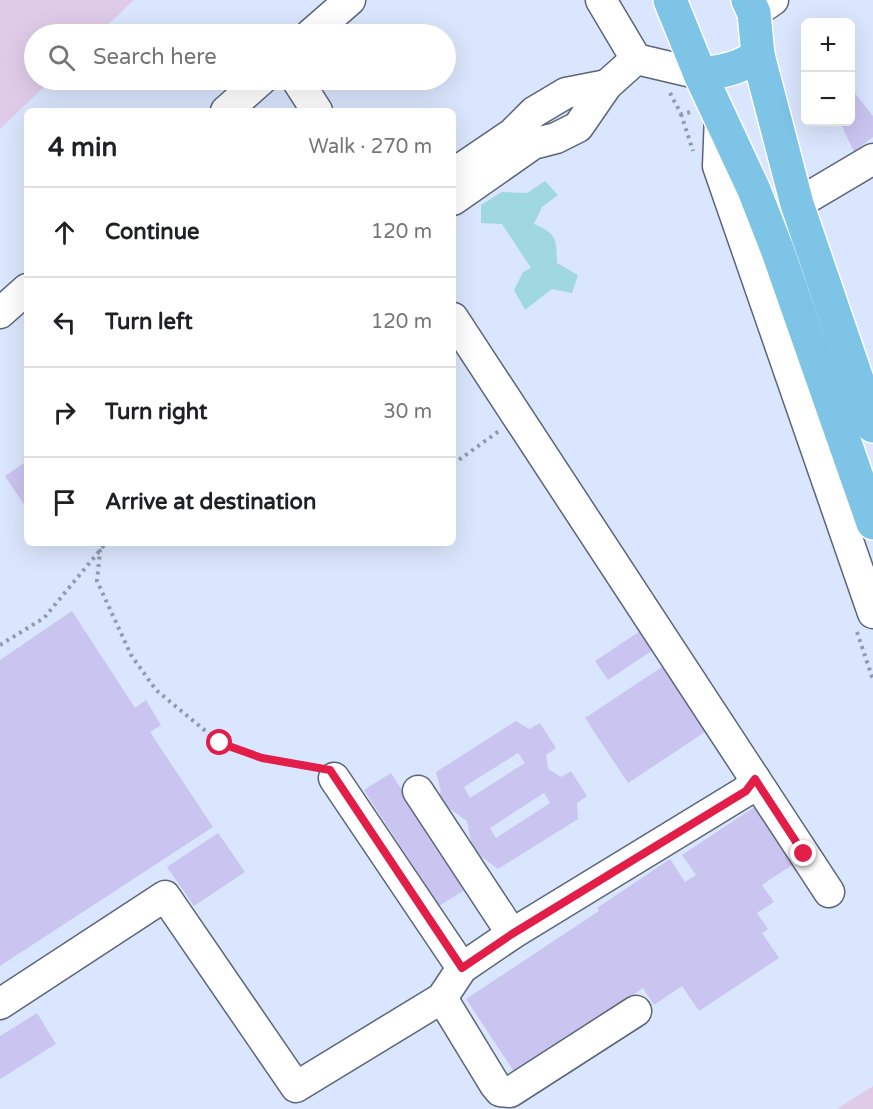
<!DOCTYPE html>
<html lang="en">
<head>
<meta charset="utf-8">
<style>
  :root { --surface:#fff; --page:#f6f6f6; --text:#202124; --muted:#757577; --line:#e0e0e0 }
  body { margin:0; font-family:"Varela Round",sans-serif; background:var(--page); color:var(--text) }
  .controls { position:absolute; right:18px; top:18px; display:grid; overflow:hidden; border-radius:9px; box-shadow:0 6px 24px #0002 }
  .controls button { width:54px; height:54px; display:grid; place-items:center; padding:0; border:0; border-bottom:2px solid var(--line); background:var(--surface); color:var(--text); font:30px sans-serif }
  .stop { position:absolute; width:18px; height:18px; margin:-14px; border:4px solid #e11d48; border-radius:50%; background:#fff }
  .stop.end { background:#e11d48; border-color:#fff; box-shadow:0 2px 6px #0008 }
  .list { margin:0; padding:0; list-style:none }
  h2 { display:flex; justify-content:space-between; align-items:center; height:78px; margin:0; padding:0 24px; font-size:26px }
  h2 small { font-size:20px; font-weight:400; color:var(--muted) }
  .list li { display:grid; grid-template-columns:39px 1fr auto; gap:18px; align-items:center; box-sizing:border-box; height:90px; padding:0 24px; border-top:2px solid var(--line) }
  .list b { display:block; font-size:22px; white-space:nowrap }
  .list em { font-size:20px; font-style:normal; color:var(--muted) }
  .icon { flex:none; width:33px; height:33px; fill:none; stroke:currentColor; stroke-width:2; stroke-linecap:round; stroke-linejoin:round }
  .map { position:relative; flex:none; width:873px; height:1109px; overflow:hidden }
  .search { position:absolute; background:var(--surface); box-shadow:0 6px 24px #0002; left:24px; top:24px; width:432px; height:66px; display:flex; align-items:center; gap:15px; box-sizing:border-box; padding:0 21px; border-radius:33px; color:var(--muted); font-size:22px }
  .panel { position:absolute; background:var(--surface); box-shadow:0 6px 24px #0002; left:24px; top:108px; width:432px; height:438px; border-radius:9px }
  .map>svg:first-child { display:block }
  .green { fill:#dfcbe8 }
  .water { fill:#a0d8e2 }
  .building { fill:#c9c5f0; fill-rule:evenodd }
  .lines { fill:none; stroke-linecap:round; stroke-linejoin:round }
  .minor-casing { stroke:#5b6579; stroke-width:33 }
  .major-casing { stroke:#fff; stroke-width:36 }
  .path { stroke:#929bad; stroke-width:4; stroke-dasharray:3 4.5; stroke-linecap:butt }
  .minor { stroke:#fff; stroke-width:30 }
  .major { stroke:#7dc4e6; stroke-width:33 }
  .route { stroke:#e11d48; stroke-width:8 }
</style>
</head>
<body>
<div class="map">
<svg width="873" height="1109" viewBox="0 0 873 1109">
  <rect width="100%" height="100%" fill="#dae6fd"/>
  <g class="green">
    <path d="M0 0H134L98 34H34V80H51L0 129Z"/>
    <path d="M873 1086V1109H837Z"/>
  </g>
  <path class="water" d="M545 181 558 195 542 207 534 224C558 234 556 239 557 263L578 275 572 293 552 289 525 310 514 290 523 272 531 268 502 224 481 223V205L502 192 527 193Z"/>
  <g class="building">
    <path d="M850 87 873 116V137L854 152 840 122H850Z"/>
    <path d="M27 461V509L5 476Z"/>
    <path d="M72 611 135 708 146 700 161 725 150 732 213 827 0 966V660Z"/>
    <path d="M643 629 656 648 608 680 595 661Z"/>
    <path d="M668 663 711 728 628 783 585 718Z"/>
    <path d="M516 721 529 729 540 723 556 748 546 755 548 769 561 777 571 771 587 796 577 803 578 819 498 869 482 857 473 862 463 846 471 841 467 821 450 809 443 814 432 798 441 792 436 772ZM518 753 525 763 470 798 464 787ZM544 793 550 803 496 838 490 828Z"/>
    <path d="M391 773 466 889 439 906 364 790Z"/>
    <path d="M762 802 801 859 762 885 774 902 757 913 768 929 762 933 779 958 699 1011 682 986 654 1005 643 988 515 1073 466 999 599 911 597 908 670 859 685 882 696 875 682 855Z"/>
    <path d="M218 833 245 872 194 906 167 867Z"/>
    <path d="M37 1013 56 1044 0 1079V1036Z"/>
  </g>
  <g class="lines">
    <defs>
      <g id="minor">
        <path d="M601 0 636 59 700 74"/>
        <path d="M754 13 773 0"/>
        <path d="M311 34 350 0"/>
        <path d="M297 80 317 111"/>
        <path d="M226 111 261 80"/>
        <path d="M720 116 718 166 873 613"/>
        <path d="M453 174 512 134 534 112 566 93 607 85"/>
        <path d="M453 200 533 144 556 138 578 127 607 85 636 59"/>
        <path d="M797 204 873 159"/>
        <path d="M0 313 27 289"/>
        <path d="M453 318 829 892"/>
        <path d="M334 778 462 968"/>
        <path d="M418 791 512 934"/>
        <path d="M442 998 495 1085 500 1091 510 1092 636 1011"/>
        <path d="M0 1004 165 896 296 1087 442 998 462 968 512 934 746 791 755 779"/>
      </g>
      <g id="major">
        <path d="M670 0 700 74 754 190 777 249 873 523"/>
        <path d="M748 0 754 13 758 55 797 204 873 426"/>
        <path d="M700 74C722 72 741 68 758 55"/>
      </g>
    </defs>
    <use href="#minor" class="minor-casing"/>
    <use href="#major" class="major-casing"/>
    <g class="path">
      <path d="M670 93 681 114 691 112"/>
      <path d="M681 114 693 151"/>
      <path d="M453 464 499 431"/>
      <path d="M95 543 100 551 97 581 131 655 156 690 220 743 262 758 314 768"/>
      <path d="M857 632 873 680"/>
      <path d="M0 645 44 618 106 543"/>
    </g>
    <use href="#minor" class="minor"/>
    <use href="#major" class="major"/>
  </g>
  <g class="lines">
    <path class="route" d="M220 743 262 758 330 770 462 968 512 934 746 791 755 779 804 854"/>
  </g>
</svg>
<div class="controls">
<button>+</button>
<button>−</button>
</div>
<div class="stop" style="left:220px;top:743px"></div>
<div class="stop end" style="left:804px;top:854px"></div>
<div class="search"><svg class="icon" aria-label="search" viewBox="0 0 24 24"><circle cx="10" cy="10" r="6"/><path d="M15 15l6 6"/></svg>Search here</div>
<section class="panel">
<h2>4 min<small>Walk · 270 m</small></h2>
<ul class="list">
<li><svg class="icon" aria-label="ahead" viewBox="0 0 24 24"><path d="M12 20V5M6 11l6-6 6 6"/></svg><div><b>Continue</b></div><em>120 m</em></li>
<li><svg class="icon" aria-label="left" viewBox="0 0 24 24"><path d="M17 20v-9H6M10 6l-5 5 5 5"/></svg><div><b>Turn left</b></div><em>120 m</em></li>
<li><svg class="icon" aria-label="right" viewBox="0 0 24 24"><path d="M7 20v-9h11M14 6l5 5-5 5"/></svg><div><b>Turn right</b></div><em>30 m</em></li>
<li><svg class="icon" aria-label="arrive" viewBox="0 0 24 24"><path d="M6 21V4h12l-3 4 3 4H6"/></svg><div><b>Arrive at destination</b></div></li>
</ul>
</section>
</div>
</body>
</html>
